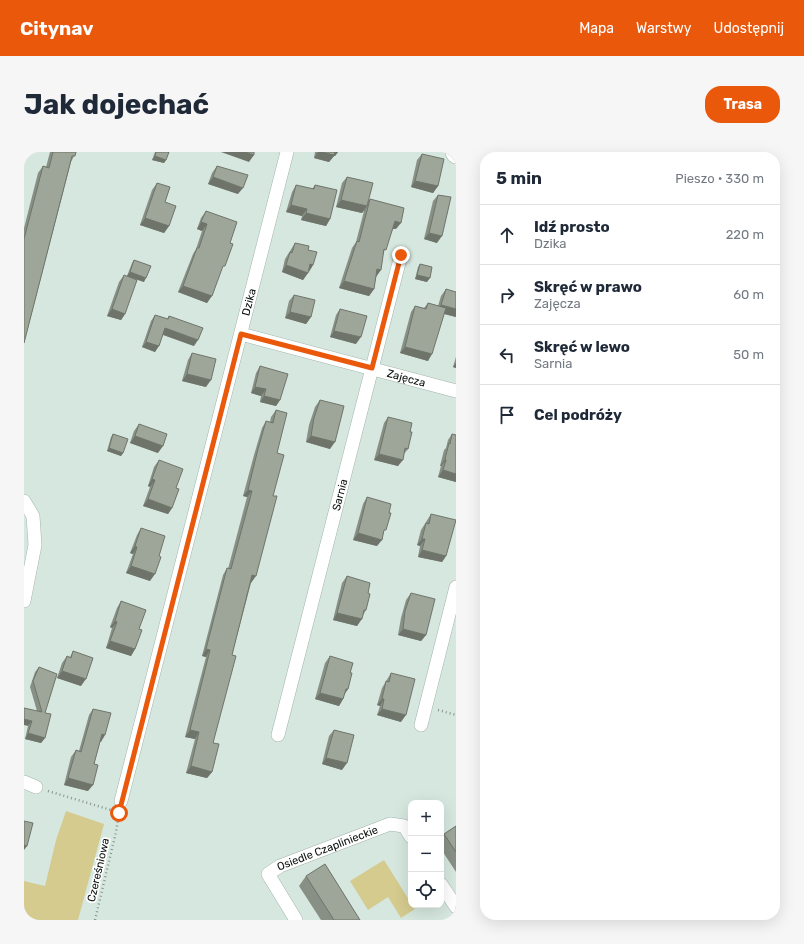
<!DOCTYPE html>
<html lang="pl">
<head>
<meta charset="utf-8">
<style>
  :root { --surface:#fff; --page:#f6f6f7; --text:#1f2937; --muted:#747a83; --line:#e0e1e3; --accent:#ea580c }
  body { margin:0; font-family:Rubik,sans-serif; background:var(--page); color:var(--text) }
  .controls { position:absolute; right:12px; bottom:12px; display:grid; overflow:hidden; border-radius:8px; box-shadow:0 4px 16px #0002 }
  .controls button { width:36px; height:36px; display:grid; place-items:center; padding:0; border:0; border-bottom:1px solid var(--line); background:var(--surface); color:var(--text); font:20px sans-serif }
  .stop { position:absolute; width:12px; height:12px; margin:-9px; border:3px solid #ea580c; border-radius:50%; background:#fff }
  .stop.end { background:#ea580c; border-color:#fff; box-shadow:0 1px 4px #0008 }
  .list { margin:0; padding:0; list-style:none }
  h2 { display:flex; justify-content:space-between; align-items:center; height:52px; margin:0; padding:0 16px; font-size:17px }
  h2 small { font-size:13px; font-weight:400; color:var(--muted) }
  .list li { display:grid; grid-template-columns:26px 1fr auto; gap:12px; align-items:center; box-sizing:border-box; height:60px; padding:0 16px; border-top:1px solid var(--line) }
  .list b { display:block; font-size:15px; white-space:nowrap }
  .list p { margin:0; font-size:13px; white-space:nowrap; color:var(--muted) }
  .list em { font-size:13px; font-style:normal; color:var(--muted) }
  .icon { flex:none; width:22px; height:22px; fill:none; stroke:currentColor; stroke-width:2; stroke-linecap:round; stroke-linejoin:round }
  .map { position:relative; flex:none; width:432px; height:768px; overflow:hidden; border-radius:16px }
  header { display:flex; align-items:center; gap:24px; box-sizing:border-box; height:56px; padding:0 20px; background:var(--accent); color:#fff }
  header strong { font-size:19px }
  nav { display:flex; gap:22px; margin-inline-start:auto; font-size:14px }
  .intro { display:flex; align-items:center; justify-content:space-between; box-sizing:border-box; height:96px; padding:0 24px }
  h1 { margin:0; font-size:28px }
  .button { padding:10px 18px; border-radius:16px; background:var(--accent); color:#fff; font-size:14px; font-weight:700 }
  main { display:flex; gap:24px; padding:0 24px }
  aside { flex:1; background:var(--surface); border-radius:16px; box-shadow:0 4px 16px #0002 }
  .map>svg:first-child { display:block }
  .green { fill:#d5cb8f }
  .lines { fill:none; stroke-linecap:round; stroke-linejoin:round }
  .street-casing { stroke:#a4b4ad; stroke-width:14 }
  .secondary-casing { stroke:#a4b4ad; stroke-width:20 }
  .path { stroke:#88958f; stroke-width:2.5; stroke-dasharray:1 3; stroke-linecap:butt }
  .street { stroke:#fff; stroke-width:13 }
  .secondary { stroke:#fff; stroke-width:19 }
  .wall { fill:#888f84 }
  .shaded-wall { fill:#6f746b }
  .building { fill:#9ea699; stroke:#6f746b }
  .route { stroke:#ea580c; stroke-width:5 }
  .labels { text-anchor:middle; stroke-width:3.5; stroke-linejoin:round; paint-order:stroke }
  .street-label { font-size:11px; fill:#080e0b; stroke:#fff }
</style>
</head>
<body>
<header>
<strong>Citynav</strong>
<nav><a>Mapa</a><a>Warstwy</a><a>Udostępnij</a></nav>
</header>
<div class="intro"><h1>Jak dojechać</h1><a class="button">Trasa</a></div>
<main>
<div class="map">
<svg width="432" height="768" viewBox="0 0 432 768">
  <rect width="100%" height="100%" fill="#d5e7df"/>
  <g class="green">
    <path d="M42 659 80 672 54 768H0V729L21 734 32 688Z"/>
    <path d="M360 708 387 751V753L391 757 377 766 364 745 344 758 326 729Z"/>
  </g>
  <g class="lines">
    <defs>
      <g id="street">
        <path id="s1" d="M217 182 432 239"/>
        <path d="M0 349 9 364 11 393 0 449"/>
        <path d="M397 573 432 435"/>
        <path id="s2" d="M254 583 377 103"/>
        <path d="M0 630 12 635"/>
        <path id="s3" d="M97 649 263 0"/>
        <path d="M417 732 432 755"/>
        <path id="s4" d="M272 768 244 722 256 714 366 672 380 674 387 685"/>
      </g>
      <path id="secondary" d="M431 0 432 2"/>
    </defs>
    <use href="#street" class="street-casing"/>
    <use href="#secondary" class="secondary-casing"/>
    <g class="path">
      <path d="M414 558 432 563"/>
      <path d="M24 639 87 658"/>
      <path d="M417 710 420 708"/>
      <path d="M71 768 92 680 95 661"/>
    </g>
    <use href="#street" class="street"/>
    <use href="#secondary" class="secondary"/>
  </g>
  <g class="wall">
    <path d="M26 0H52L47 10 0 191V76L14 21 19 14 22 15Z"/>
    <path d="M131 0H145L142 8 140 11 128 8Z"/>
    <path d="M291 0H314L311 4H310L305 10 290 6Z"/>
    <path d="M398 2 414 34 409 41 387 35 393 8Z"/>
    <path d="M193 14 214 42 184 32 188 21Z"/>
    <path d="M323 25 344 50 346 47 372 77H369L359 102 352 125 350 137 345 144 315 136 328 96 332 90 340 59 338 61 312 55 318 31Z"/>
    <path d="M133 31 141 50 145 74 140 81 116 73 128 38Z"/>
    <path d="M272 33 288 37 291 33 306 67 302 74 277 68 278 64 262 60 268 40Z"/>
    <path d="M414 43 413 91 400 87 409 49Z"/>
    <path d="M182 59 196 121 183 151 154 140 169 102 172 97 178 79 173 77 177 66Z"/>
    <path d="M271 91 284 98 289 113 279 128 258 120 261 107Z"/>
    <path d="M110 108 120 130 103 124 108 111Z"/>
    <path d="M396 112 403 130 391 127 394 115Z"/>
    <path d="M100 123 101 162 97 168 83 164 95 130Z"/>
    <path d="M422 137 432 165 420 162 404 209 376 201 387 160 391 154 400 156 404 151 414 154 417 144Z"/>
    <path d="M270 143 287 165 282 172 261 166 265 149Z"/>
    <path d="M316 157 332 192 306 185 312 163Z"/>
    <path d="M131 163 143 167 145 164 170 194 139 183 131 200 118 195 127 169Z"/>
    <path d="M168 201 182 235 158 229 164 208Z"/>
    <path d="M432 205V216L429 215Z"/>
    <path d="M236 214 256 248 252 254 236 250 237 244 227 241 232 221Z"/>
    <path d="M296 248 306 297 282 290 285 273 291 255Z"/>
    <path d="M252 258 253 301 227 431 208 503 189 591 188 620 183 626 162 621 171 587 161 585 182 505 178 504 199 423 203 416 204 417 223 345 219 344 230 303 238 276 242 269 246 270 247 265Z"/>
    <path d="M364 265 386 280 384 297 380 302 374 314 350 308 360 271Z"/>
    <path d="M115 272 134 301 106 291 110 279Z"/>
    <path d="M89 282 99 301 97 304 83 299 87 285Z"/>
    <path d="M428 282 432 283V330L414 325 417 314H416L420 298 422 296 424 288Z"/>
    <path d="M135 308 152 336 148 356 144 362 119 354 126 335 124 334 130 315Z"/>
    <path d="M343 345 353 394 329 388 339 352Z"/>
    <path d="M407 362 422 404 418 410 394 405 396 394 393 393 397 378Z"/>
    <path d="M117 376 126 429 102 421 109 402 106 401 113 383Z"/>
    <path d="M323 424 344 441 342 458 333 474 309 468 318 431Z"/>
    <path d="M387 441 402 483 397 489 374 483 377 466 382 448Z"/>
    <path d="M97 449 115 477 111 497 107 504 82 496 88 476 86 475 93 456Z"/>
    <path d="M49 499 57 534 33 526 38 511 43 504 46 505Z"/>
    <path d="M306 504 326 521 324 537 320 543 319 547 315 554 291 547 301 511Z"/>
    <path d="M15 515 21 561V586L17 591 1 587 4 574 13 559 6 535 11 520Z"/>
    <path d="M367 521 377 570 353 563 356 554 353 553 358 536Z"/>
    <path d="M69 557 77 590H76L70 612 64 639 40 633 47 605 52 598 55 599 65 563Z"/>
    <path d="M310 578 318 618 298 612 305 584Z"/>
    <path d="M432 674V720L417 697V686L420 682Z"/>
    <path d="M282 724 336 768H297L275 734Z"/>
  </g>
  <g class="shaded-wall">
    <path d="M197 0H221L230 3 225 10Z"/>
    <path d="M294 0H314L311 4H310L305 10 290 6Z"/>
    <path d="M131 4 142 8 140 11 128 8Z"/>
    <path d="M189 25 219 36 214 42 184 32Z"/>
    <path d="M391 29 414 34 409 41 387 35Z"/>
    <path d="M317 48 343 54 338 61 312 55Z"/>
    <path d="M267 53 283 57 278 64 262 60Z"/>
    <path d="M282 61 306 67 302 74 277 68Z"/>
    <path d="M121 66 145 74 140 81 116 73Z"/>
    <path d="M371 69 377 71 372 77 366 76Z"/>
    <path d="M177 70 183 72 178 79 173 77Z"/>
    <path d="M405 81 418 84 413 91 400 87Z"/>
    <path d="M286 112 289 113 285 120Z"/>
    <path d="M262 113 284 121 279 128 258 120Z"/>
    <path d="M353 117 357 118 352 125 348 124Z"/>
    <path d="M106 120 122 126 120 130 103 124Z"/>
    <path d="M393 123 406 126 403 130 391 127Z"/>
    <path d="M320 129 350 137 345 144 315 136Z"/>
    <path d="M159 134 188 144 183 151 154 140Z"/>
    <path d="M417 153 432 157V165L413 160Z"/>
    <path d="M88 157 101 162 97 168 83 164Z"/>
    <path d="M266 160 287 165 282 172 261 166Z"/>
    <path d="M141 176 174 188 170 194 137 182Z"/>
    <path d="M310 179 337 185 332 192 306 185Z"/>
    <path d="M122 190 135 194 131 200 118 195Z"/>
    <path d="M381 195 408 202 404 209 376 201Z"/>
    <path d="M432 211V216L429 215Z"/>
    <path d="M163 222 187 228 182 235 158 229Z"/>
    <path d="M231 235 242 237 237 244 227 241Z"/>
    <path d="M240 244 256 248 252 254 236 250Z"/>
    <path d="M111 284 139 294 134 301 106 291Z"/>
    <path d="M287 284 311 290 306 297 282 290Z"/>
    <path d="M85 296 99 301 97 304 83 299Z"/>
    <path d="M355 302 379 308 374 314 350 308Z"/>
    <path d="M421 307 422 308 417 314H416Z"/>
    <path d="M419 318 432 322V330L414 325Z"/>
    <path d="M128 327 131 328 126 335 124 334Z"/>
    <path d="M224 338 228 339 223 345 219 344Z"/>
    <path d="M124 347 148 356 144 362 119 354Z"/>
    <path d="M334 381 358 388 353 394 329 388Z"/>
    <path d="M398 387H401L396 394 393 393Z"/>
    <path d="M111 394 113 395 109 402 106 401Z"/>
    <path d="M398 398 422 404 418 410 394 405Z"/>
    <path d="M107 414 131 422 126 429 102 421Z"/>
    <path d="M228 423 232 424 227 431 224 430Z"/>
    <path d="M313 461 338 467 333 474 309 468Z"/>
    <path d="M91 469 93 470 88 476 86 475Z"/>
    <path d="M379 477 402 483 397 489 374 483Z"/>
    <path d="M86 489 111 497 107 504 82 496Z"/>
    <path d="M182 497 186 498 182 505 178 504Z"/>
    <path d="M38 519 62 527 57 534 33 526Z"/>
    <path d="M322 537H324L319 544Z"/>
    <path d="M296 541 319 547 315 554 291 547Z"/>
    <path d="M358 547H360L356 554 353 553Z"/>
    <path d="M358 557 382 563 377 570 353 563Z"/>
    <path d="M0 567 8 569 4 574 0 573Z"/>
    <path d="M166 578 175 580 171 587 161 585Z"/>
    <path d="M4 581 21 586 17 591 1 587Z"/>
    <path d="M78 582 81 583 77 590 73 589Z"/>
    <path d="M302 606 323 611 318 618 298 612Z"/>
    <path d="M167 614 188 620 183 626 162 621Z"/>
    <path d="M44 626 69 633 64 639 40 633Z"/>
    <path d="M0 693 3 694 0 698Z"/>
  </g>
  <g class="building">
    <path d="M29 0H52L51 4H48L0 191V87L19 14 25 16Z"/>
    <path d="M132 0H145L142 8 131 4Z"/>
    <path d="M221 0H230V3Z"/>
    <path d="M297 0H311L310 3Z"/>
    <path d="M398 2 420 7 414 34 391 29Z"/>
    <path d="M193 14 224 23 219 36 189 25Z"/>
    <path d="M323 25 349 31 343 54 317 48Z"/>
    <path d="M133 31 146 35 141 50 152 54 145 74 121 66Z"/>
    <path d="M272 33 290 37 291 33 313 38 306 67 282 61 283 57 267 53Z"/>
    <path d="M414 43 427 45 418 84 405 81Z"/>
    <path d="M346 47 380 56 377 71 371 69 362 98 360 97 357 118 353 117 350 137 320 129 333 89 335 90Z"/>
    <path d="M182 59 213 70 206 91 209 92 201 114H199L188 144 159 134 173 96H175L183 72 177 70Z"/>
    <path d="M271 91 285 94 284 98 293 100 289 113 286 112 284 121 262 113 266 100 268 101Z"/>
    <path d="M110 108 127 114 122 126 106 120Z"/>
    <path d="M396 112 408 115 406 126 393 123Z"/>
    <path d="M100 123 113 128 101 162 88 157Z"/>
    <path d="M422 137 432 140V157L417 153Z"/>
    <path d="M270 143 291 148 287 165 266 160Z"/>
    <path d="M404 151 422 156 408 202 381 195 391 154 402 157Z"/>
    <path d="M316 157 343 164 337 185 310 179Z"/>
    <path d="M131 163 144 167 145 164 179 176 174 188 141 176 135 194 122 190Z"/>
    <path d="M168 201 192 207 187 228 163 222Z"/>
    <path d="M236 214 264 222 256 248 240 244 242 237 231 235Z"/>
    <path d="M296 248 320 254 311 290 287 284 290 266Z"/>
    <path d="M252 258 263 261 253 301 260 303 249 344H253L232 424 228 423 208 503 212 504 189 591 195 592 188 620 167 614 175 580 166 578 186 498 182 497 203 416 207 417 228 339 224 338 234 297 242 269 249 271Z"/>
    <path d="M364 265 388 271 386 280H388L384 297 381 296 379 308 355 302Z"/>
    <path d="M115 272 143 282 139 294 111 284Z"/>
    <path d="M89 282 104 287 99 301 85 296Z"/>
    <path d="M428 282 432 283V322L419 318 422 308 421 307 425 291 426 292Z"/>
    <path d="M135 308 159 317 152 336 155 337 148 356 124 347 131 328 128 327Z"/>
    <path d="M343 345 367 352 365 361H367L362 378H360L358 388 334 381Z"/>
    <path d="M407 362 432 368 422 404 398 398 401 387H398L402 371 405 372Z"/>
    <path d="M117 376 141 384 135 404 137 405 131 422 107 414 113 395 111 394Z"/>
    <path d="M323 424 346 431 344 441 346 442 342 458H340L338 467 313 461Z"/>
    <path d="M387 441 411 447 402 483 379 477 381 459Z"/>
    <path d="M97 449 122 458 115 477 118 478 111 497 86 489 93 470 91 469Z"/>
    <path d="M49 499 69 506 62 527 38 519 43 504 47 506Z"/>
    <path d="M306 504 329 511 326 521H328L324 537H322L319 547 296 541Z"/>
    <path d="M15 515 33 522 21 561 27 562 21 586 4 581 8 569 0 567V556L18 560 9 529Z"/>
    <path d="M367 521 391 527 382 563 358 557 360 547H358L362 529 365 530Z"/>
    <path d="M69 557 87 561 81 583 78 582 70 612 74 613 69 633 44 626 52 598 57 600Z"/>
    <path d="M310 578 330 583 323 611 302 606Z"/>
    <path d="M0 669 9 671 3 694 0 693Z"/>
    <path d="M432 674V700L420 682Z"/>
    <path d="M301 712 336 768H310L282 724Z"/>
  </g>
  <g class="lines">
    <path class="route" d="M95 661 217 182 348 216 377 103"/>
  </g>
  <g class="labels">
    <g class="street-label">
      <text dy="4" stroke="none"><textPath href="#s3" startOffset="515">Dzika</textPath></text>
      <text dy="4" stroke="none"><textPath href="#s1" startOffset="171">Zajęcza</textPath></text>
      <text dy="4" stroke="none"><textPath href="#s2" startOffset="248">Sarnia</textPath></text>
      <text dy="4" stroke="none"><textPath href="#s4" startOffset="119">Osiedle Czaplinieckie</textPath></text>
      <text transform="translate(74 718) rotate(-77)" y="4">Czereśniowa</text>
    </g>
  </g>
</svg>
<div class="controls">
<button>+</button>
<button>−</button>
<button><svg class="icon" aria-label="locate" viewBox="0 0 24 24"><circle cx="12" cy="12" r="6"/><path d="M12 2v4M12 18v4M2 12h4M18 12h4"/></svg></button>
</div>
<div class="stop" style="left:95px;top:661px"></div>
<div class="stop end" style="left:377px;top:103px"></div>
</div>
<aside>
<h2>5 min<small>Pieszo · 330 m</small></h2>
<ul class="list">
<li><svg class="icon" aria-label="ahead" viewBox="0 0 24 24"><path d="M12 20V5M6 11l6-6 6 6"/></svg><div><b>Idź prosto</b><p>Dzika</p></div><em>220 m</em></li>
<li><svg class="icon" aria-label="right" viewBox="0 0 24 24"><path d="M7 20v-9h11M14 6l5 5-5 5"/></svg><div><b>Skręć w prawo</b><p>Zajęcza</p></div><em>60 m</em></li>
<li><svg class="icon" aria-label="left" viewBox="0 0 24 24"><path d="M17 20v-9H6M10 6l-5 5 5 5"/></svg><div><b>Skręć w lewo</b><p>Sarnia</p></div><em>50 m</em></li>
<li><svg class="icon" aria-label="arrive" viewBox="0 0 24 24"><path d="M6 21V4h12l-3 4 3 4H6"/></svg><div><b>Cel podróży</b></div></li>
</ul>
</aside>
</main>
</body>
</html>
